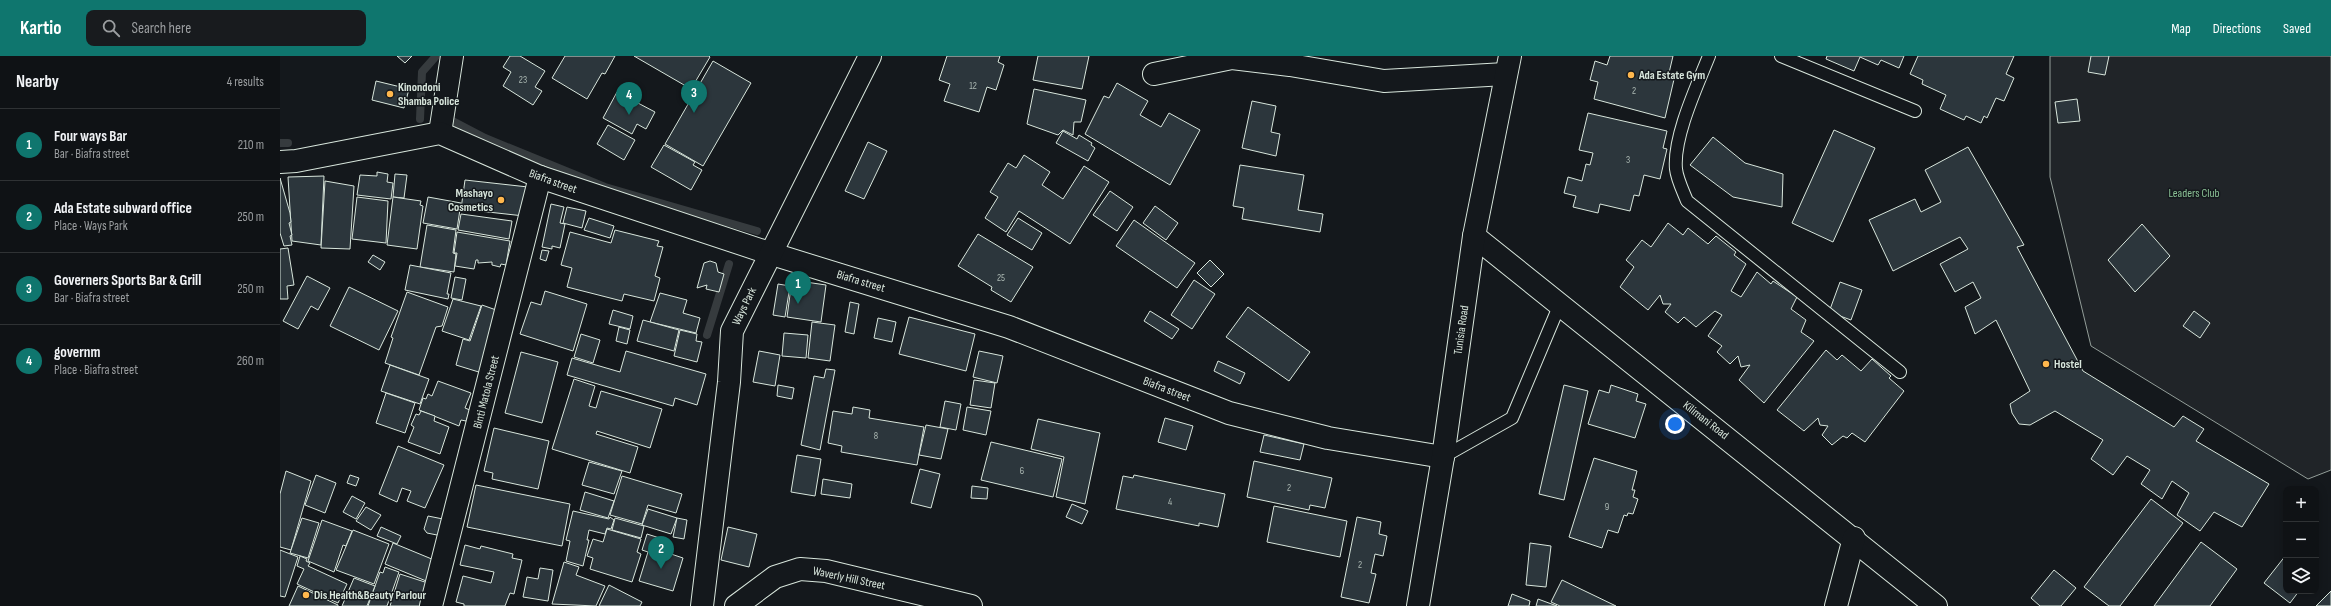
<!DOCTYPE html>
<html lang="en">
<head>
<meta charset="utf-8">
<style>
  :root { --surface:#0f1215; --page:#181b1e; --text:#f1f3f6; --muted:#9b9ea0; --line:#2f3234; --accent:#0f766e }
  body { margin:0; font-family:"Sofia Sans Condensed",sans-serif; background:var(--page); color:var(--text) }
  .controls { position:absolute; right:12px; bottom:12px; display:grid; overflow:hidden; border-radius:8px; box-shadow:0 2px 10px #0003 }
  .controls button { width:36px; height:36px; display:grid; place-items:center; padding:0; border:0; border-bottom:1px solid var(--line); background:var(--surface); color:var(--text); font:20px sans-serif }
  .you { position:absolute; left:1395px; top:368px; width:14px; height:14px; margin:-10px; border:3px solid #fff; border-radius:50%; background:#1a73e8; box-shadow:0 0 0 6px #1a73e833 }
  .badge { display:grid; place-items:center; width:26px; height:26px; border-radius:50%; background:var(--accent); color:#fff; font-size:13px; font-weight:700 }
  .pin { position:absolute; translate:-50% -33px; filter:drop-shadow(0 1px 2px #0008) }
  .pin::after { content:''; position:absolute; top:21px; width:14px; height:12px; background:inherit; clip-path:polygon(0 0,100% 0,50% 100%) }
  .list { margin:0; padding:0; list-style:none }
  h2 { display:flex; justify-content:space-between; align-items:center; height:52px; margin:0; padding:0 16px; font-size:17px }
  h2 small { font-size:13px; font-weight:400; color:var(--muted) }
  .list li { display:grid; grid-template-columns:26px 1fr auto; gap:12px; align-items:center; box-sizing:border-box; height:72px; padding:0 16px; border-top:1px solid var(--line) }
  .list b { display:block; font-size:15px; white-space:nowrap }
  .list p { margin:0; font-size:13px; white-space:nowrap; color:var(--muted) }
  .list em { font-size:13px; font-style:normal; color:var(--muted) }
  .icon { flex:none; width:22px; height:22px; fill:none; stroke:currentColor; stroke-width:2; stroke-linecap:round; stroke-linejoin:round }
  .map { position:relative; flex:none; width:2051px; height:550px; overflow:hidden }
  header { display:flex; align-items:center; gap:24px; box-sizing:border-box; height:56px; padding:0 20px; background:var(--accent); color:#fff }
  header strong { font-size:19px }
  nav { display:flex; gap:22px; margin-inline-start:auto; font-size:14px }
  .search { width:280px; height:36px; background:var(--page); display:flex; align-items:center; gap:10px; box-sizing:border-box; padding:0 14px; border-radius:8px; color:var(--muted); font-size:15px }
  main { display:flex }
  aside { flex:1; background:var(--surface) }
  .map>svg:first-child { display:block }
  .green { fill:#202428; stroke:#939e99 }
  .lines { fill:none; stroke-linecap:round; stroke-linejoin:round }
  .stream { stroke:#363b3e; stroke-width:8 }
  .building { fill:#2c363c; stroke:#d8e6dc }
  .lane-casing { stroke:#d8e6dc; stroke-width:14 }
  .street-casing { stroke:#d8e6dc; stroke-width:24 }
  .lane { stroke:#14181c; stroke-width:12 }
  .street { stroke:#14181c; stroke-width:22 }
  .poi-dot { fill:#ffb74d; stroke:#14181c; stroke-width:1.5 }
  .labels { text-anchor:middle; stroke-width:3; stroke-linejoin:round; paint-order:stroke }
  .number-label { font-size:10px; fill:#adbab4 }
  .poi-label { font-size:12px; font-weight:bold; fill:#d8e6dc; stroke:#14181c; text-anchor:start }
  .street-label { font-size:12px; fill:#d8e6dc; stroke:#14181c }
  .park-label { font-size:12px; fill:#8ac095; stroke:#14181c }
</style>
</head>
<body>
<header>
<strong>Kartio</strong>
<div class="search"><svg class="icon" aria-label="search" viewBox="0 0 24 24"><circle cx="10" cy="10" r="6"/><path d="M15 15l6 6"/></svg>Search here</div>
<nav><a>Map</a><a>Directions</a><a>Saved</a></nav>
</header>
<main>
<aside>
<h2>Nearby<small>4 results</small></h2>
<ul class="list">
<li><span class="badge">1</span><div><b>Four ways Bar</b><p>Bar · Biafra street</p></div><em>210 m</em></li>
<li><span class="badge">2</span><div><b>Ada Estate subward office</b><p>Place · Ways Park</p></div><em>250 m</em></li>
<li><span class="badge">3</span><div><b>Governers Sports Bar &amp; Grill</b><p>Bar · Biafra street</p></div><em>250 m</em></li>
<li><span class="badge">4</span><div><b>governm</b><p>Place · Biafra street</p></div><em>260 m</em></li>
</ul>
</aside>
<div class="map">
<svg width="2051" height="550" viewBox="0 0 2051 550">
  <rect width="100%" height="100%" fill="#14181c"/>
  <path class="green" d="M1770 0H2051V414L2028 423 1811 290 1770 121Z"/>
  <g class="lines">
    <g class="stream">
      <path d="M163 60 205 82 325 131 477 175"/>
      <path d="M140 63 142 16 156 0"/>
      <path d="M0 87H8"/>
      <path d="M427 279 449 208"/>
    </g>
  </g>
  <g class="building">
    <path d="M117 0H132L125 7Z"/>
    <path d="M230 0H240L265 15 255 31 262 35 253 49 223 30 231 16 223 11Z"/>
    <path d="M285 0H335L325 18 322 17 307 43 272 22Z"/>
    <path d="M354 0H429L430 1 411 33Z"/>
    <path d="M667 0H720L718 6 724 9 716 34 707 31 699 56 664 45 670 28 659 24Z"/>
    <path d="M758 0H809L802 33 753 24Z"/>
    <path d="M1330 0H1393L1389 17 1395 19 1385 62 1314 43 1318 26 1310 24 1315 5 1327 9Z"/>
    <path d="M1547 0H1624L1619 12 1601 4 1598 9 1580 1 1574 15 1546 3Z"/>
    <path d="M1638 0H1734L1726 18 1734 22 1724 45 1716 42 1707 62 1704 60 1701 67 1686 60 1684 64 1660 53 1666 39 1642 28 1643 24 1630 18Z"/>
    <path d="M1811 0H1829L1825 19 1808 16Z"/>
    <path d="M433 5 471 27 423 110 385 88Z"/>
    <path d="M96 25 129 33 124 52 92 44Z"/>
    <path d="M837 27 868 45 860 59 881 71 889 57 920 74 890 129 805 78 824 40 829 42Z"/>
    <path d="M754 33 806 44 801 66H794L793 79 783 74 778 79 747 68Z"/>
    <path d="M337 36 375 56 366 73 357 68 352 78 323 62Z"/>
    <path d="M1797 43 1800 65 1778 67 1775 46Z"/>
    <path d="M972 45 996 50 991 76 1000 78 996 100 962 92Z"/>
    <path d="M1308 57 1387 75 1383 92 1387 93 1380 123 1364 119 1359 140 1354 139 1350 155 1320 148 1318 157 1293 151 1296 140 1284 137 1288 121 1302 125 1306 108 1310 109 1313 97 1299 94Z"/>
    <path d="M328 69 355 84 344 104 317 88Z"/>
    <path d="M1554 74 1595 92 1553 186 1512 167Z"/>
    <path d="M783 75 797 83 799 79 812 87 811 89 815 92 808 105 776 87Z"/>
    <path d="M1433 81 1465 107 1503 118 1502 151 1453 141 1410 109Z"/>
    <path d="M588 86 607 95 584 143 565 135Z"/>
    <path d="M384 89 415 106 413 109 422 114 411 134 371 111Z"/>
    <path d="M1688 91 1744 189 1737 191 1803 315 1894 371 1903 360 1924 373 1916 385 1989 428 1962 471 1934 456 1920 475 1897 459 1909 437 1892 425 1882 443 1861 428 1870 414 1847 400 1833 419 1811 403 1823 384 1775 355 1750 369 1739 368 1732 357 1730 348 1750 335 1716 264 1695 278 1685 251 1701 242 1693 226 1675 236 1660 208 1688 193 1680 181 1613 215 1589 164 1635 143 1641 156 1661 146 1645 114Z"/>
    <path d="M744 99 770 116 762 129 783 143 804 110 829 126 790 188 739 155 726 176 705 162 718 141 710 136 728 107 736 112Z"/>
    <path d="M960 109 1024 119 1018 154 1043 158 1040 176 962 163 964 152 953 150Z"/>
    <path d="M97 116 108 118 107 126 113 127 111 143 77 139 80 119 97 120Z"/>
    <path d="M115 118 127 119 124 142 113 141Z"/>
    <path d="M44 120 41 189 12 185 8 121Z"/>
    <path d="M0 122 10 157 11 166 9 167 12 179 10 180 12 189 4 190 0 177Z"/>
    <path d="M185 124 248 131 244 160 181 153Z"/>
    <path d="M45 125 74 130 70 193 41 192Z"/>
    <path d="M830 135 853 151 837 175 813 159Z"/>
    <path d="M77 141 108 145 106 187 72 183Z"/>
    <path d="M113 141 141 145 140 149 143 150 137 193 107 189Z"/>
    <path d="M148 141 181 147 177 173 143 167Z"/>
    <path d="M271 148 284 151 280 167 285 168 280 192 272 190V193L262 191Z"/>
    <path d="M875 150 898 167 886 184 863 167Z"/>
    <path d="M287 151 306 155 302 172 283 167Z"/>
    <path d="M181 158 232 165 229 183 178 174Z"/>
    <path d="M309 162 334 170 330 182 304 174Z"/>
    <path d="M738 162 762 177 752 194 727 179Z"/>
    <path d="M854 164 915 207 897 232 836 190Z"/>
    <path d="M1388 167 1403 179 1408 172 1428 188 1436 180 1456 196 1454 199 1466 208 1451 235 1461 241 1477 216 1491 228 1493 225 1517 241 1511 253 1526 264 1521 276 1534 285 1484 347 1459 324 1470 309 1461 311 1458 300 1450 308 1437 296 1442 290 1428 280 1442 259 1435 255 1416 271 1404 261 1398 267 1385 256 1391 248H1383L1380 239 1368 254 1340 231 1354 211 1346 204 1362 184 1371 191Z"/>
    <path d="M1862 168 1890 200 1855 236 1828 204Z"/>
    <path d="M147 169 176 174 173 197 176 198 174 216 140 211Z"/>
    <path d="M335 174 379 185 377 190 383 191 375 220 380 222 374 245 344 238 342 245 287 231 292 212 281 209 290 176 331 187Z"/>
    <path d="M177 176 230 185 226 209 221 208 220 211 212 209V206L198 207V204H196L194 213 175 210 177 197H174Z"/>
    <path d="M698 178 753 211 731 246 711 234 712 231 678 210Z"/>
    <path d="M8 192 14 229 7 230 8 243H0V193Z"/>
    <path d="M262 194 269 195 266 205 260 203Z"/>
    <path d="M93 199 105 206 100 214 88 206Z"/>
    <path d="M930 204 944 218 931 231 917 217Z"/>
    <path d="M430 205 436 207 438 216 444 218 439 236 426 233 427 229 417 232 424 207Z"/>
    <path d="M130 209 171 217 167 238H169L168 243 125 234Z"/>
    <path d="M27 220 50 232 38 254 31 250 18 273 3 265Z"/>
    <path d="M175 221 186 223 182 244 171 242Z"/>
    <path d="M512 224 546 229 541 266 507 261Z"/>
    <path d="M914 224 935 238 912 273 891 259Z"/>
    <path d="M1560 226 1582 234 1571 264 1549 256Z"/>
    <path d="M498 228 510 230 505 261 493 259Z"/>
    <path d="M69 231 118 255 99 294 50 270Z"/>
    <path d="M265 235 307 248 293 295 240 278 251 246 261 249Z"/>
    <path d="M127 236 168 251 162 270 156 271 139 319 105 307 113 282 111 281Z"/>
    <path d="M380 237 407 244 403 257 420 262 416 277 370 266Z"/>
    <path d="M173 243 201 250 189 284 162 275Z"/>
    <path d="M570 246 579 248 574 278 565 276Z"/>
    <path d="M202 249 219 255 202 317 176 309 183 283 190 285Z"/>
    <path d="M968 251 1030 296 1009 325 946 281Z"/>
    <path d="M333 254 353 260 350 273 329 268Z"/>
    <path d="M870 255 899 273 892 283 864 265Z"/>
    <path d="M1914 255 1930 267 1920 282 1903 270Z"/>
    <path d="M629 261 695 278 686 315 619 298Z"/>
    <path d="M598 262 616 266 612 286 594 282Z"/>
    <path d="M363 264 399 274 394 295 357 285Z"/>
    <path d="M532 266 555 269 550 305 528 302Z"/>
    <path d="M339 271 350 274 347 288 336 285Z"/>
    <path d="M400 274 417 278 416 285 422 286 417 306 394 300Z"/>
    <path d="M504 277 528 279 526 302 502 300Z"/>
    <path d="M301 278 320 284 313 307 294 301Z"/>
    <path d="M1546 294 1557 304 1562 299 1581 315 1592 303 1611 320 1609 322 1624 335 1585 386 1572 377 1567 382 1563 380 1552 389 1542 379 1548 370 1540 369 1538 362 1524 375 1497 354Z"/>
    <path d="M346 295 426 318 417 349 395 342 393 350 287 319 292 302 340 316Z"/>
    <path d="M479 295 500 299 495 330 473 326Z"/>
    <path d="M699 295 723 300 717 327 693 321Z"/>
    <path d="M241 296 278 306 262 367 225 357Z"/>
    <path d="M938 305 965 317 960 328 934 315Z"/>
    <path d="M110 309 149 323 140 348 101 335Z"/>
    <path d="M546 313 555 314 540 394 521 389 534 320 544 322Z"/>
    <path d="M294 323 315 330 309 350 316 352 321 335 382 353 370 392 317 375 316 378 358 391 350 417 272 393Z"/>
    <path d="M694 324 715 327 711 352 690 349Z"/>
    <path d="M158 325 191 337 185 352 190 354 186 365 181 364 179 370 139 354 143 342 146 343 148 338 152 340Z"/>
    <path d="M498 329 514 332 512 343 497 340Z"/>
    <path d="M1284 329 1308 335 1284 444 1259 438Z"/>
    <path d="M1331 329 1358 338 1356 345 1366 348 1355 382 1308 368 1319 334 1329 337Z"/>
    <path d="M106 337 135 347 125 377 96 367Z"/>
    <path d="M665 345 681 348 676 374 660 371Z"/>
    <path d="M573 351 590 354 589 362 644 371 637 409 561 396 562 390 548 387 553 355 572 358Z"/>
    <path d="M687 351 711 355 706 379 683 374Z"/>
    <path d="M141 355 155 360 154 365 169 371 160 398 128 386 134 371 131 369 136 358 139 359Z"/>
    <path d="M885 362 913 370 906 394 878 386Z"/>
    <path d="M758 363 820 377 805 448 776 441 784 401 751 393Z"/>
    <path d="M646 369 668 373 661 403 639 399Z"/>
    <path d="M214 372 269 385 258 433 212 423 213 417 204 415Z"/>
    <path d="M984 379 1024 388 1020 404 980 396Z"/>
    <path d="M711 386 782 403 773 441 701 424Z"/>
    <path d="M118 390 164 409 145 452 127 445 131 435 122 432 117 446 99 438Z"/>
    <path d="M517 399 541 403 535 440 511 436Z"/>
    <path d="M1314 402 1357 415 1352 434H1355L1353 441 1358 443 1353 458 1348 457 1347 460 1344 459 1338 477 1328 474 1322 492 1289 481Z"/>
    <path d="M974 405 1052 422 1045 452 1030 449 1029 454 967 441Z"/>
    <path d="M309 406 342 415 334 438 302 429Z"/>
    <path d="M640 413 660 418 651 452 631 447Z"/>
    <path d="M6 415 31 425 11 494 0 491V438Z"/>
    <path d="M36 419 56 427 45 457 25 449Z"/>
    <path d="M70 419 79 422 76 430 67 427Z"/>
    <path d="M854 419 945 438 938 471 919 467V470L836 453 843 420 853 422Z"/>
    <path d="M342 420 402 438 396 457 368 449 362 468 330 459Z"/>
    <path d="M543 423 572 428 570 442 541 438Z"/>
    <path d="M196 429 290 448 282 490 187 471Z"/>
    <path d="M692 430 708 432 707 443 691 442Z"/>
    <path d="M305 436 334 445 328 462 300 454Z"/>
    <path d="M72 440 85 447 76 463 63 456Z"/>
    <path d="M1871 443 1903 467 1840 550H1829L1804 531Z"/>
    <path d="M792 448 808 455 802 468 786 461Z"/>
    <path d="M994 450 1067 465 1060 501 987 486Z"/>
    <path d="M86 451 101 459 91 474 76 465Z"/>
    <path d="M368 453 397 462 391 478 362 469Z"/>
    <path d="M293 455 329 463 330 461 334 464 331 473 327 472 325 478 309 474 307 484H309L303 510 286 505 290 485 286 484Z"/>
    <path d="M148 460 168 464 162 480 147 477 144 473Z"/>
    <path d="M1077 461 1101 466 1099 478 1107 480 1103 500 1095 498 1091 517 1096 518 1089 547 1061 541Z"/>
    <path d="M22 462 39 467 28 502 10 497Z"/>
    <path d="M335 462 364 470 361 482 332 474Z"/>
    <path d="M397 462 407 464 404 483 393 481Z"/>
    <path d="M42 464 72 475 66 490 63 489 54 516 28 505Z"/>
    <path d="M101 471 121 480 117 488 97 480Z"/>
    <path d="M448 471 477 478 469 511 441 504Z"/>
    <path d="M327 473 361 483 357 496 361 498 352 526 310 513 313 502 307 500 313 483 323 486Z"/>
    <path d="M73 474 109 488 94 528 56 514Z"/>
    <path d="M367 478 389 485 385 496 403 502 393 535 359 525 368 496 362 494Z"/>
    <path d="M1921 486 1957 513 1930 550H1874Z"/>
    <path d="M113 487 159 506 151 527 105 508Z"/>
    <path d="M1250 487 1271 490 1266 531 1246 529Z"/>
    <path d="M185 489 200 493 201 490 233 498 232 502 242 504 234 538 230 537 225 550H184V548L176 546 183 520 211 527 214 516 180 509Z"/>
    <path d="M0 494 18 501 5 541 0 540Z"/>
    <path d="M2006 499V535H2019L2010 547 1984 527Z"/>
    <path d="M20 500 27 503 26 505 30 507 28 510 67 528 58 547 17 528 24 513 17 510Z"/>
    <path d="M284 506 299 511 296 519 325 530 316 550 272 548Z"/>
    <path d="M105 511 119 516 107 550H88L100 516 103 517Z"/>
    <path d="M260 512 273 514 268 545 243 541 247 521 258 523Z"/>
    <path d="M1774 514 1796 532 1781 550H1760L1751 542Z"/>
    <path d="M120 518 151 528 144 550H110Z"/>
    <path d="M74 522 95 530 87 550H62Z"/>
    <path d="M1282 524 1336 550H1280L1271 546Z"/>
    <path d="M329 529 362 546 360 550H319Z"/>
    <path d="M18 530 58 549V550H9Z"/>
    <path d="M2051 535V550H2036Z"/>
    <path d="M1232 538 1250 545 1249 550H1228Z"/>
    <path d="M1258 543 1277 550H1256Z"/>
  </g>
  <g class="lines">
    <defs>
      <g id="lane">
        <path d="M1429 0C1417 30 1393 81 1396 113 1397 123 1403 135 1407 145L1620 316"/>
        <path d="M1501 0 1635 55"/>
        <path d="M1163 401 1232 362 1280 248"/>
      </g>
      <g id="street">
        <path d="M874 18 952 2 1010 9 1104 25 1225 18"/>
        <path d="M160 77 172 0"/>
        <path d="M0 106 16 105 160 77 260 121 489 197 729 271 949 357 1048 382 1163 401"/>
        <path d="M1194 180 1656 550"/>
        <path d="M151 550 260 121"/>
        <path d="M422 550 449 326 452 275 590 0"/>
        <path d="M456 550 495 521 520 513 546 515 691 550"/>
        <path d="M1138 550 1163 401 1194 180 1230 0"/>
        <path d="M1556 550 1574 482"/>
      </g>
    </defs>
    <use href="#lane" class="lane-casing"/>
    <use href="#street" class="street-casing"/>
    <use href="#lane" class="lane"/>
    <use href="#street" class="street"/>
  </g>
  <g class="poi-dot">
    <circle cx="1351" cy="19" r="4"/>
    <circle cx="110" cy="38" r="4"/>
    <circle cx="221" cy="144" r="4"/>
    <circle cx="1766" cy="308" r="4"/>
    <circle cx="26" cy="539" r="4"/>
  </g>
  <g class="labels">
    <g class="number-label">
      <text x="243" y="27">23</text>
      <text x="693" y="33">12</text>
      <text x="1354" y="38">2</text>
      <text x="1348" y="107">3</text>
      <text x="721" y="225">25</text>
      <text x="596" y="383">8</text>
      <text x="742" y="418">6</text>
      <text x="1009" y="435">2</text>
      <text x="890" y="449">4</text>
      <text x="1327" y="454">9</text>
      <text x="1080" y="512">2</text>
    </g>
    <g class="poi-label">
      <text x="1359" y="23">Ada Estate Gym</text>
      <text x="118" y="35">Kinondoni<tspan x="118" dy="14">Shamba Police</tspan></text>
      <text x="213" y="141" text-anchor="end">Mashayo<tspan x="213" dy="14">Cosmetics</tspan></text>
      <text x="1774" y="312">Hostel</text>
      <text x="34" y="543">Dis Health&amp;Beauty Parlour</text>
    </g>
    <g class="street-label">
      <text transform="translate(273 125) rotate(20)" y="4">Biafra street</text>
      <text transform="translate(581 225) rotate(17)" y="4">Biafra street</text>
      <text transform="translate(464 250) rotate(-64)" y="4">Ways Park</text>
      <text transform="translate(1181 274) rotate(-82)" y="4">Tunisia Road</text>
      <text transform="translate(887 333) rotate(21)" y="4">Biafra street</text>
      <text transform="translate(206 336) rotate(-76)" y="4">Binti Matola Street</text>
      <text transform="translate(1426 364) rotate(38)" y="4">Kilimani Road</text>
      <text transform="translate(569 522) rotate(12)" y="4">Waverly Hill Street</text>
    </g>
    <g class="park-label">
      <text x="1914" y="141">Leaders Club</text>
    </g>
  </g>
</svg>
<div class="controls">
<button>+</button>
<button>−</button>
<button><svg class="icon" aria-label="layers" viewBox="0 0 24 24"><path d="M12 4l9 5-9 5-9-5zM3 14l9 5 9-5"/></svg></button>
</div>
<div class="you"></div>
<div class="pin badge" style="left:518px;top:248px">1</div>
<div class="pin badge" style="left:381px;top:513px">2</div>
<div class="pin badge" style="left:414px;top:57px">3</div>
<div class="pin badge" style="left:349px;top:59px">4</div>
</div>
</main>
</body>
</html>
